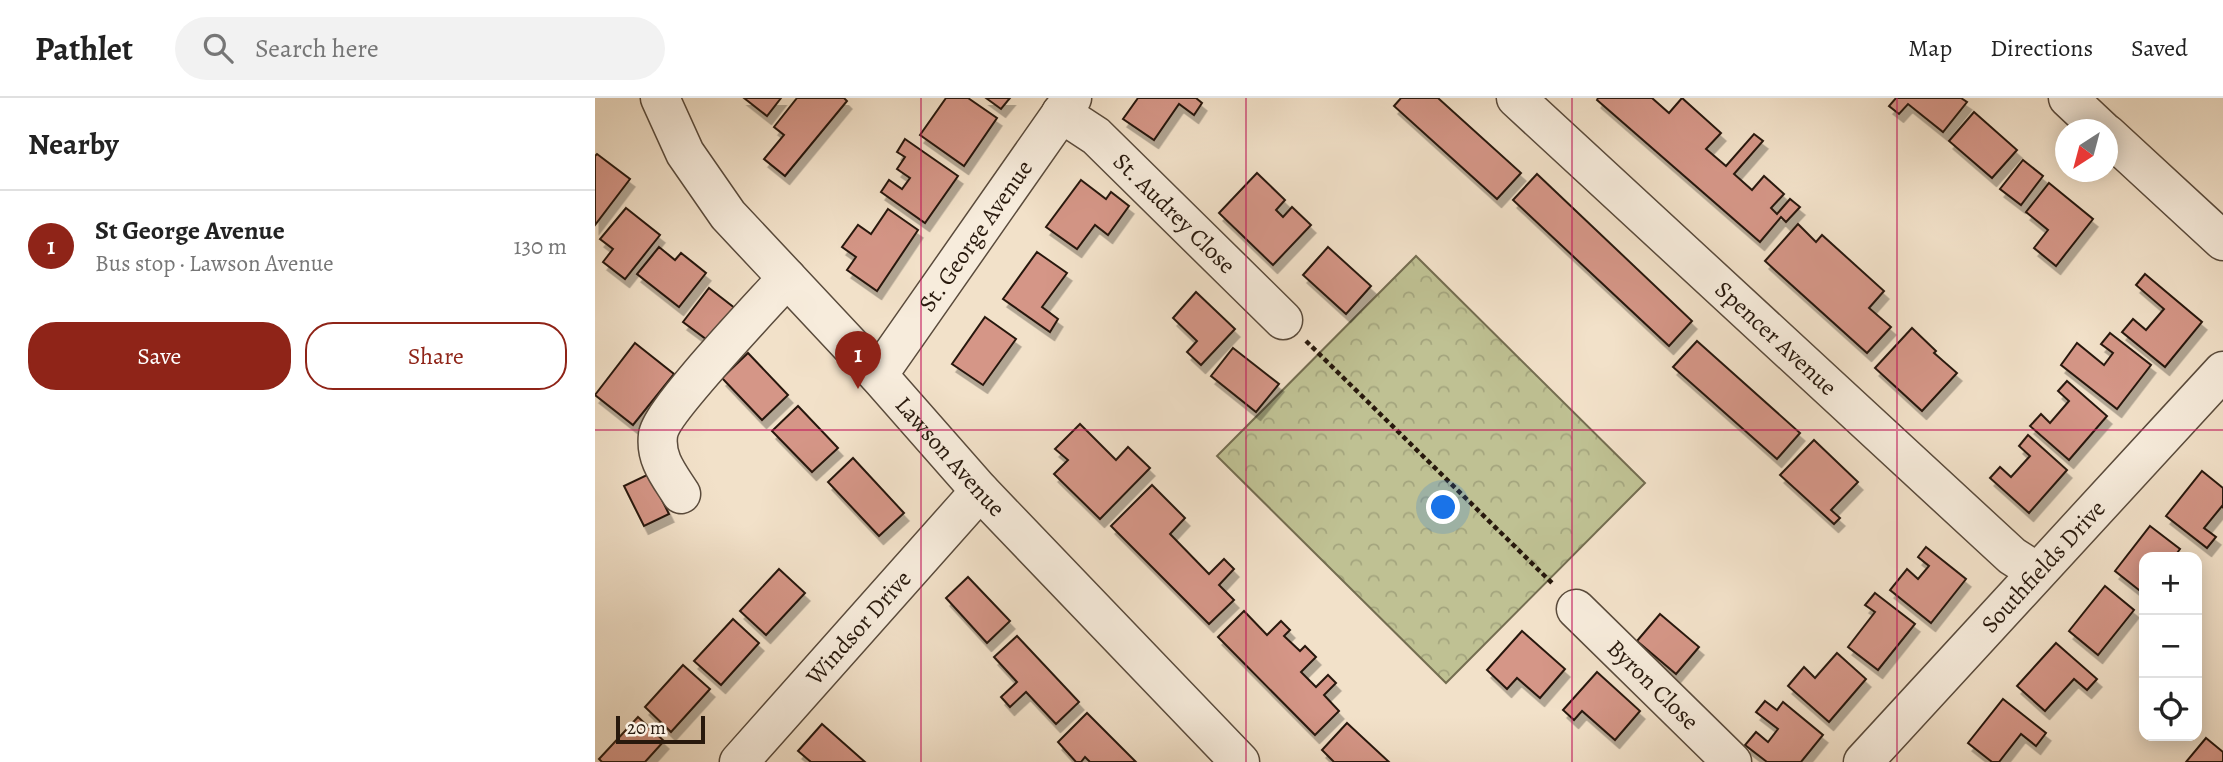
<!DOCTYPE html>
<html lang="en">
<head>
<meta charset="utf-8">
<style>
  :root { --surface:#fff; --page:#f2f2f2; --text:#222; --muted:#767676; --line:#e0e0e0; --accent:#8f2418 }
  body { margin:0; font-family:Alegreya,serif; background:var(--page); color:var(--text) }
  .controls { position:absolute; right:21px; bottom:21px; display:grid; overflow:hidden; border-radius:14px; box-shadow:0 4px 18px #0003 }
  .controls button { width:63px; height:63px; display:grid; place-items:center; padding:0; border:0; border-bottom:2px solid var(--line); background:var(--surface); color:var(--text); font:35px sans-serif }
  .compass { position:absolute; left:1460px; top:21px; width:63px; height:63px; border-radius:50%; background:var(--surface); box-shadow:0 4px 18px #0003; rotate:216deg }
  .scale { position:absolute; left:21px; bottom:18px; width:89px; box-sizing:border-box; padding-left:7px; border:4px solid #28190d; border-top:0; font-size:19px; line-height:24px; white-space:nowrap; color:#28190d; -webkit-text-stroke:5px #f7ecdc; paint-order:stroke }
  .you { position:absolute; left:849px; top:410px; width:24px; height:24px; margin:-18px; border:5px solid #fff; border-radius:50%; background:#1a73e8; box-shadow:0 0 0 10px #1a73e833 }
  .badge { display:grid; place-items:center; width:46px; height:46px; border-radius:50%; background:var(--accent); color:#fff; font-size:23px; font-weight:700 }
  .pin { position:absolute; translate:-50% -58px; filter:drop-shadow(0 2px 4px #0008) }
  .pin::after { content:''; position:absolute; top:37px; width:24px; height:21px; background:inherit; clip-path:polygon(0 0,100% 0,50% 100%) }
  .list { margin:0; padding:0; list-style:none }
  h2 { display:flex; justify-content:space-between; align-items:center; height:91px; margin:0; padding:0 28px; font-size:30px }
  h2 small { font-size:23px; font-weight:400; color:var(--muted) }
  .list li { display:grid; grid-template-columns:46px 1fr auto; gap:21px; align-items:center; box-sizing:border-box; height:112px; padding:0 28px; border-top:2px solid var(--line) }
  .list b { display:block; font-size:26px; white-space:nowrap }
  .list p { margin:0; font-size:23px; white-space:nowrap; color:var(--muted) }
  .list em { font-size:23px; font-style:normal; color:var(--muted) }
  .actions { display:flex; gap:14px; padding:21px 28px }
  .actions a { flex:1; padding:16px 0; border:2px solid var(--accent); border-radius:28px; text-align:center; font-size:24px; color:var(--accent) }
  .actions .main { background:var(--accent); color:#fff }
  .icon { flex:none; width:38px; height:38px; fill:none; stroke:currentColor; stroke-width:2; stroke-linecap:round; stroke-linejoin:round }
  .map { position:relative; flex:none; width:1628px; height:664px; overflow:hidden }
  header { display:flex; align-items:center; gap:42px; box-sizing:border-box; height:98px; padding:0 35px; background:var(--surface); border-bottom:2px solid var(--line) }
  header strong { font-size:33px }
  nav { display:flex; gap:38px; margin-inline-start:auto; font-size:24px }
  .search { width:490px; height:63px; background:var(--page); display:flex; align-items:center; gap:18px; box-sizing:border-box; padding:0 24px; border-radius:38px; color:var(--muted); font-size:26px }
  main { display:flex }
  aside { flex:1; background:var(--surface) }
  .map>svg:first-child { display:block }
  .park { fill:url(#park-crowns); stroke:#746d50; stroke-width:2 }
  .building { fill:#d59687; stroke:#28190d; stroke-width:2; filter:url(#shadow) }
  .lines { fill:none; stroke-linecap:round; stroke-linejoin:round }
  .minor-casing { stroke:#5a4b3c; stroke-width:41 }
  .path { stroke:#28190d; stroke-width:4.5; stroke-dasharray:5 3.5; stroke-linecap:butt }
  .minor { stroke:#f7ecdc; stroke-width:38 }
  .grid { fill:none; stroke:#c2185b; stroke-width:2; stroke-opacity:0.55 }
  .labels { text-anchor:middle; stroke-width:6; stroke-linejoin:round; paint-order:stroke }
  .street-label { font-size:24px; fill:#28190d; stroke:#f7ecdc }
</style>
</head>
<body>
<header>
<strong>Pathlet</strong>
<div class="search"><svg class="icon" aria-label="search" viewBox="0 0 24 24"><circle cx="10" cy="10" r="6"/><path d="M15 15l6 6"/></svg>Search here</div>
<nav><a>Map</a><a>Directions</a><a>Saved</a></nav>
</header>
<main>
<aside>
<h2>Nearby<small></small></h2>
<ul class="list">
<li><span class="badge">1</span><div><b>St George Avenue</b><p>Bus stop · Lawson Avenue</p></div><em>130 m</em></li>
</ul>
<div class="actions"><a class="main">Save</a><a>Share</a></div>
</aside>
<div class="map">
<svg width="1628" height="664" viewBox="0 0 1628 664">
  <defs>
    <pattern id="park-crowns" width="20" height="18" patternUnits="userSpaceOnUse" patternTransform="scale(1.75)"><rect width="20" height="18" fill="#bfc193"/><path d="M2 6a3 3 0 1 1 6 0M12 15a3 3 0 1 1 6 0" fill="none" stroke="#a4a57e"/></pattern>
    <filter id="shadow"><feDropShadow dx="4.5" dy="8" stdDeviation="0" flood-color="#0004"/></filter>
  </defs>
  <rect width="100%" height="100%" fill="#f2e1c9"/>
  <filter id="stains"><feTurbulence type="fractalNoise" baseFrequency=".00286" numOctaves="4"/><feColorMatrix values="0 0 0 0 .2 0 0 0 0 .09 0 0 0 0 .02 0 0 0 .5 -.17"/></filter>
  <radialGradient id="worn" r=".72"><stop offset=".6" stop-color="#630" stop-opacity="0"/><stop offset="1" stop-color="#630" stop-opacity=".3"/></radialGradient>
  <path class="park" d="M821 158 1050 385 851 585 622 358Z"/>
  <g class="building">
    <path d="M149 0H186L172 18Z"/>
    <path d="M202 0H249L252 3 190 78 169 61 189 37 179 29Z"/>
    <path d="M351 0H373L402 20 369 68 325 37Z"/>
    <path d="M391 0H415L406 11Z"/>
    <path d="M543 0H601L607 5 599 17 584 6 559 42 528 21Z"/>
    <path d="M806 0H843L926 75 902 101 799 8Z"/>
    <path d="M1003 0H1057L1074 15 1087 0 1126 35 1111 51 1131 68 1159 36 1168 43 1139 76 1157 92 1169 78 1189 96 1176 110 1182 116 1195 101 1205 109 1191 124 1186 119 1165 144 1002 2Z"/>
    <path d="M1301 0H1366L1372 4 1348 34 1313 6 1304 16 1294 8Z"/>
    <path d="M1379 14 1422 52 1397 80 1354 43Z"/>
    <path d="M310 41 363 78 330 125 286 94 294 82 307 91 315 80 302 71 310 59 302 54Z"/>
    <path d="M2 56 35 81 0 127V58Z"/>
    <path d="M1428 62 1448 78 1426 107 1405 91Z"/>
    <path d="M662 75 690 102 681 112 688 119 697 109 716 127 678 167 624 115Z"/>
    <path d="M942 76 1097 223 1074 248 918 102Z"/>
    <path d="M486 82 511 101 516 94 534 108 513 137 500 127 482 151 451 129Z"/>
    <path d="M1454 85 1498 121 1461 168 1439 150 1453 132 1431 114Z"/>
    <path d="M31 110 65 137 30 181 8 164 18 151 5 141Z"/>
    <path d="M293 111 323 132 282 193 252 172 261 159 247 149 263 127 276 136Z"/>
    <path d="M1203 126 1221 144 1227 137 1289 193 1274 210 1296 229 1272 255 1170 163Z"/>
    <path d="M64 149 80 162 86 155 111 175 84 209 42 176Z"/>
    <path d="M733 149 776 188 751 216 708 177Z"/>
    <path d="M442 154 472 175 447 209 463 221 455 234 408 201Z"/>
    <path d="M1550 176 1607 224 1570 269 1527 234 1538 221 1551 232 1569 211 1541 187Z"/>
    <path d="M114 190 141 211 115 244 88 224Z"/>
    <path d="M601 194 640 231 606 267 592 254 602 243 578 220Z"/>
    <path d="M390 219 421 241 388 287 357 266Z"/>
    <path d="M1317 230 1341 253 1339 255 1362 275 1327 313 1280 270Z"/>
    <path d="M1515 235 1556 267 1522 311 1466 267 1482 245 1509 267 1518 255 1506 246Z"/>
    <path d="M1102 243 1205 335 1182 361 1078 269Z"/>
    <path d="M40 245 79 276 38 327 0 297Z"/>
    <path d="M638 250 684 286 661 314 616 278Z"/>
    <path d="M153 255 193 297 167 322 127 280Z"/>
    <path d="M1472 283 1512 318 1474 362 1435 328 1446 316 1455 325 1474 303 1463 293Z"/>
    <path d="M203 308 243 350 217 374 177 333Z"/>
    <path d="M485 326 521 362 533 349 555 370 505 421 459 376 473 362 460 351Z"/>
    <path d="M1433 337 1472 372 1434 415 1395 380 1405 369 1416 379 1435 358 1424 348Z"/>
    <path d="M1219 342 1263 384 1236 412 1245 420 1239 426 1185 377Z"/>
    <path d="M258 360 309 415 284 438 233 384Z"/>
    <path d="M1607 373 1628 390V410L1627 408 1609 430 1621 439 1612 450 1571 418Z"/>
    <path d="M54 376 74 416 49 428 29 388Z"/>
    <path d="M557 387 590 420 575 436 614 476 629 461 639 471 624 487 639 502 614 526 516 428Z"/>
    <path d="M1555 428 1585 451 1579 459H1549V496L1520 473Z"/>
    <path d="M1331 449 1371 481 1336 525 1295 492 1312 471 1323 481 1334 468 1323 459Z"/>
    <path d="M184 471 210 495 171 537 145 513Z"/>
    <path d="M373 479 415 523 392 545 351 500Z"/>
    <path d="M1510 488 1539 512 1503 557 1474 533Z"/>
    <path d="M1280 495 1320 526 1283 572 1253 549 1280 514 1270 507Z"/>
    <path d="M649 513 672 537 686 523 695 532 689 538 705 553 710 548 721 559 706 574 721 589 733 577 741 585 729 597 744 613 720 637 623 539Z"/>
    <path d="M1065 516 1104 549 1081 576 1042 543Z"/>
    <path d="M138 521 164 545 126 587 99 563Z"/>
    <path d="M927 533 970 571 945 600 922 580 912 591 892 572Z"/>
    <path d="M422 538 484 604 461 626 431 594 415 609 406 599 422 584 399 559Z"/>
    <path d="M1461 545 1502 581 1492 592 1479 581 1450 613 1422 588Z"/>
    <path d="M1242 555 1271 581 1234 624 1193 588 1209 569 1220 580Z"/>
    <path d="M88 567 115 591 76 634 50 609Z"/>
    <path d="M1002 574 1045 613 1020 642 987 613 979 622 968 612Z"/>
    <path d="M1408 601 1451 635 1441 648 1426 636 1404 664H1397L1373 645Z"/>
    <path d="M1170 603 1182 612 1188 604 1228 637 1206 664H1172L1150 647 1161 634 1173 644 1183 631 1161 614Z"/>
    <path d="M492 615 541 664H495L490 659 486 664H481L463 644Z"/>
    <path d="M43 619 69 643 50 664H7L4 661Z"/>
    <path d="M752 625 794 664H739L727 652Z"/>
    <path d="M227 626 270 664H216L203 653Z"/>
    <path d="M1611 640 1628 654V664H1591Z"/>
  </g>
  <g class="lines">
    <defs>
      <g id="minor">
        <path id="s1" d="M65 0 90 55 133 117 283 277 385 393 645 664"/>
        <path id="s2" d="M921 0 1417 458 1442 474"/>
        <path d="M1473 0 1507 32"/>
        <path id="s3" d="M466 15 501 38 688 222"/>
        <path d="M1512 36 1628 143"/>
        <path id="s4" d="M283 277 477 0"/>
        <path d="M86 396C74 377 60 361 63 337 66 313 170 205 192 180"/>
        <path id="s5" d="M981 511 1137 664"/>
        <path id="s6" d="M144 664 385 393"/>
        <path id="s7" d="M1268 664 1628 273"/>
      </g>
    </defs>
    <use href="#minor" class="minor-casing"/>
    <path class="path" d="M711 243 959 487"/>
    <use href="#minor" class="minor"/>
  </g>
  <path class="grid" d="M326 0V664M651 0V664M977 0V664M1302 0V664M0 332H1628"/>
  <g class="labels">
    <g class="street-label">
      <text dy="8" stroke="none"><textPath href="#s3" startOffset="152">St. Audrey Close</textPath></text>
      <text dy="8" stroke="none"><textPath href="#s4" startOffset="170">St. George Avenue</textPath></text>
      <text dy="8" stroke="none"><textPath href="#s2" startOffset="354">Spencer Avenue</textPath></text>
      <text dy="8" stroke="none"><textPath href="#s1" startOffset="464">Lawson Avenue</textPath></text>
      <text dy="8" stroke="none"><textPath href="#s7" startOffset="266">Southfields Drive</textPath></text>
      <text dy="8" stroke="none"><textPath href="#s6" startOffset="180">Windsor Drive</textPath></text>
      <text dy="8" stroke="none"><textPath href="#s5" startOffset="108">Byron Close</textPath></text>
    </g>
  </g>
  <rect width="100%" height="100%" filter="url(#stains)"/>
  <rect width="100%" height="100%" fill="url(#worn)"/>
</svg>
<div class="controls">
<button>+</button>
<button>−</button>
<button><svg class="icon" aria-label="locate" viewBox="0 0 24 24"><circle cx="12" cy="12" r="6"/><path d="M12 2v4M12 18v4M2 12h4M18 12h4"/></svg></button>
</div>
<svg class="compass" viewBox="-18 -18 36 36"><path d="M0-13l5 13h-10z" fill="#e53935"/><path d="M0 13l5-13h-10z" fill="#767676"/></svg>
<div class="scale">20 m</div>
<div class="you"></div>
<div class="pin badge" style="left:263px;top:291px">1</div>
</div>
</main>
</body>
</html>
